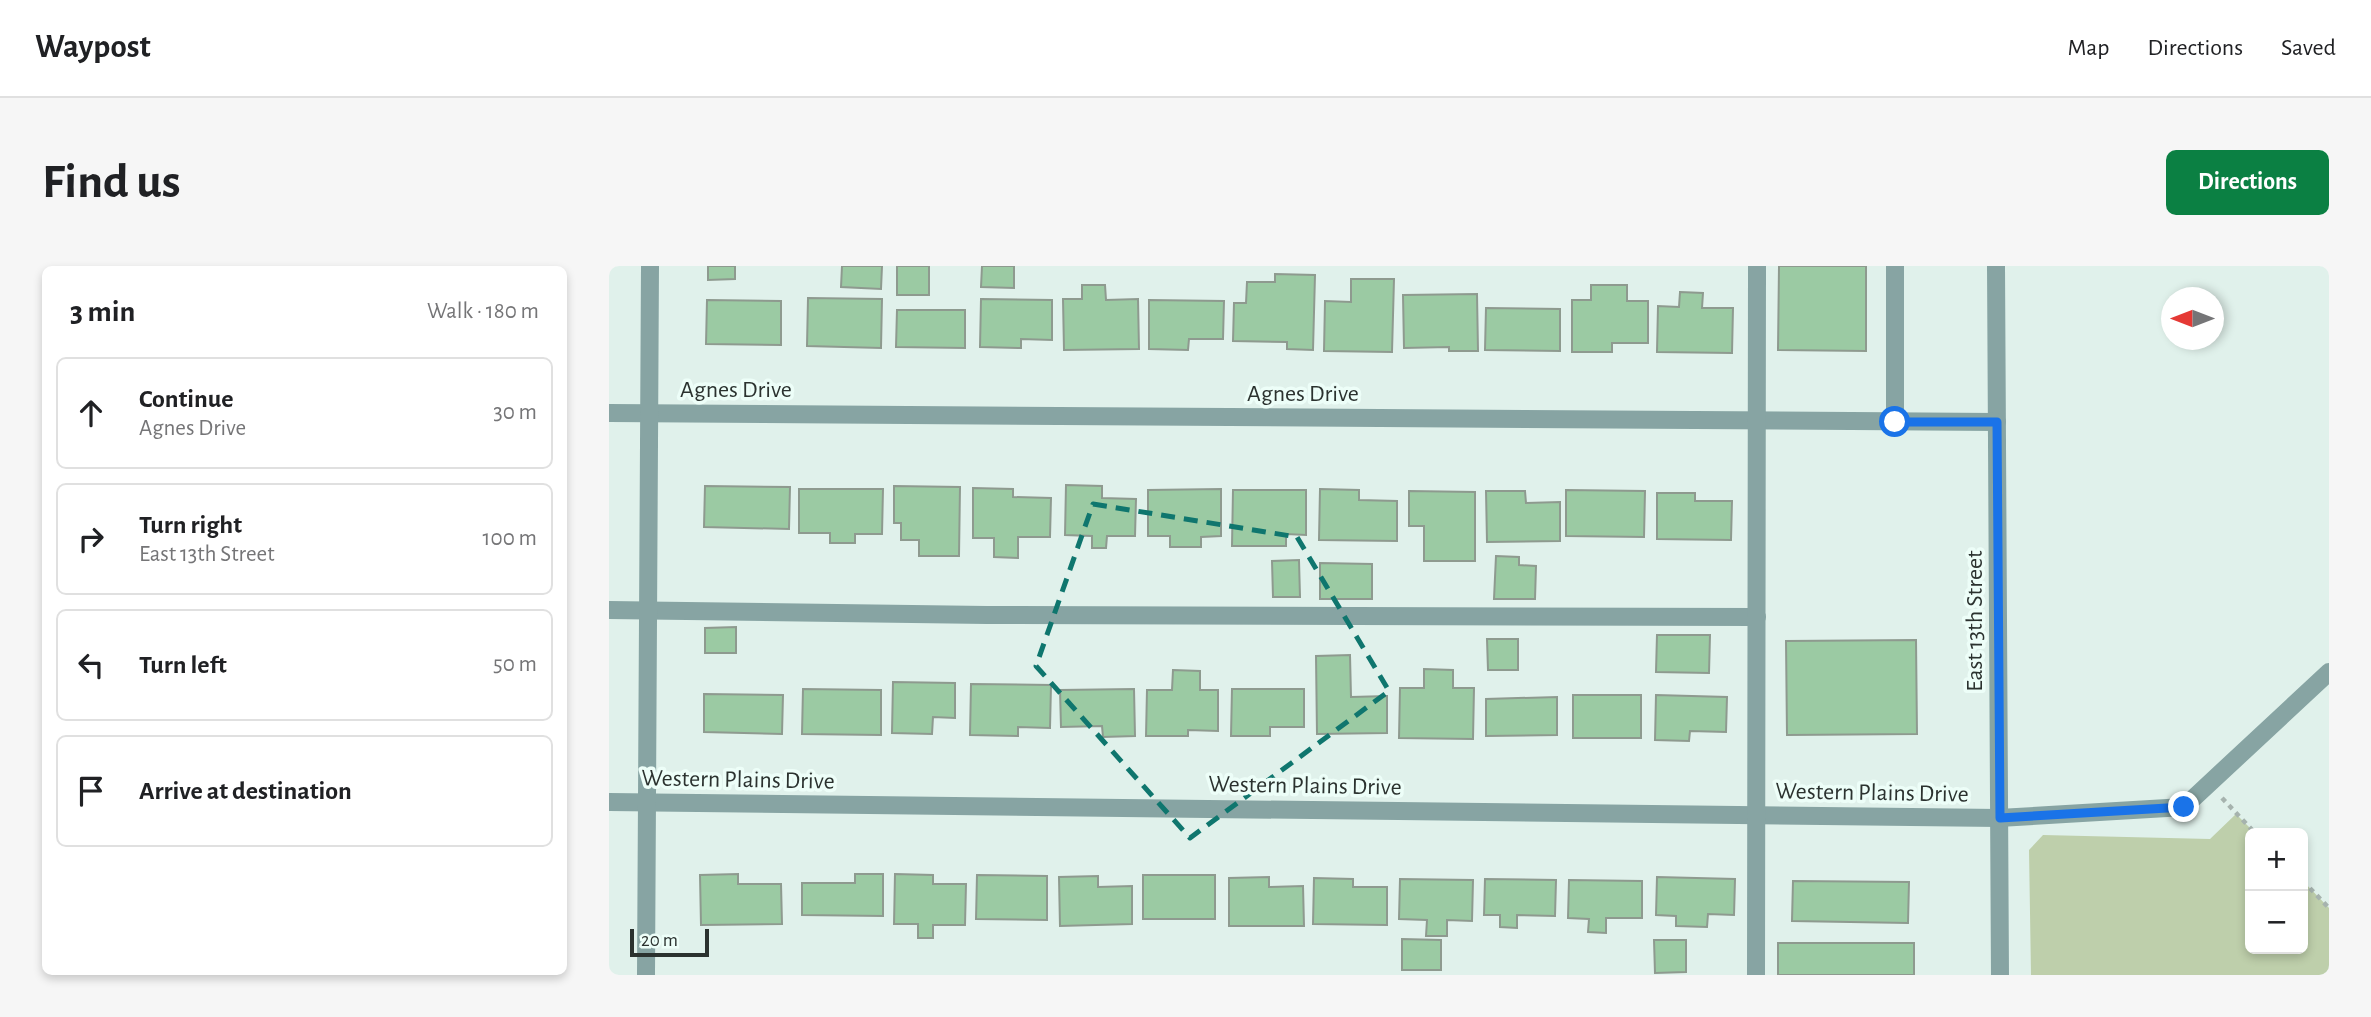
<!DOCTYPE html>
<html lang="en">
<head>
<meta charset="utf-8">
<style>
  :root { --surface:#fff; --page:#f6f6f6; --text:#202124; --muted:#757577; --line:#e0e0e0; --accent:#0b8043 }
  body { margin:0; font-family:"Alegreya Sans",sans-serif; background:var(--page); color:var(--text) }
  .controls { position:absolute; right:21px; bottom:21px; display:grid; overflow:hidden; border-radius:10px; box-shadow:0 4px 10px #0003 }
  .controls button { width:63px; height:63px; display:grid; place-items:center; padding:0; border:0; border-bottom:2px solid var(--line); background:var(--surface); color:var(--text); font:35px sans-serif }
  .compass { position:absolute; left:1552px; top:21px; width:63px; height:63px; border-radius:50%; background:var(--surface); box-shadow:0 4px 10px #0003; rotate:270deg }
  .scale { position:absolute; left:21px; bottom:18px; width:79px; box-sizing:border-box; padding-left:7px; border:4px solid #2b322f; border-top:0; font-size:19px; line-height:24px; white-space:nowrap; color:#2b322f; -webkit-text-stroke:5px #edfef8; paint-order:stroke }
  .stop { position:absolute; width:21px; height:21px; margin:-16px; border:5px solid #1a73e8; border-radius:50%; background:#fff }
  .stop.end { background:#1a73e8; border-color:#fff; box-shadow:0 2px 7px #0008 }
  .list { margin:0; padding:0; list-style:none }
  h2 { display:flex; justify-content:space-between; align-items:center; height:91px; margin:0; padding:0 28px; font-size:30px }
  h2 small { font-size:23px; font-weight:400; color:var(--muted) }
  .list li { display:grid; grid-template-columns:46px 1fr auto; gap:21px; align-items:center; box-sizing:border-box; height:112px; margin:0 14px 14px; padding:0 14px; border:2px solid var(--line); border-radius:10px }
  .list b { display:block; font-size:26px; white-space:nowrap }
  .list p { margin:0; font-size:23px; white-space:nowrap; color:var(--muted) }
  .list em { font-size:23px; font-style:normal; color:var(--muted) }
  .icon { flex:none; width:38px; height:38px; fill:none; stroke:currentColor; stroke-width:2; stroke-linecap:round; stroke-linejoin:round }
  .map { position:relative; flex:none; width:1720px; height:709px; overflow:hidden; border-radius:10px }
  header { display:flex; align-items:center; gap:42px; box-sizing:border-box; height:98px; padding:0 35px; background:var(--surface); border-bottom:2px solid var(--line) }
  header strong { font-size:33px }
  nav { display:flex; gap:38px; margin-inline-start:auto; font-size:24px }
  .intro { display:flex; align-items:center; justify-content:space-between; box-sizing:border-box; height:168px; padding:0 42px }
  h1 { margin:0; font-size:49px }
  .button { padding:18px 32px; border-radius:10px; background:var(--accent); color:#fff; font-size:24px; font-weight:700 }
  main { display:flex; gap:42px; padding:0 42px }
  aside { flex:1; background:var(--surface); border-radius:10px; box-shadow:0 4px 10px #0003 }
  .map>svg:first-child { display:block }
  .green { fill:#becfab }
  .building { fill:#9bcaa3; stroke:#8e9a8f; stroke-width:2 }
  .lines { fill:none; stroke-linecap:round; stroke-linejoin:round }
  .path { stroke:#a6b3ae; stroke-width:4.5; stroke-dasharray:5 5; stroke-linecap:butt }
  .minor { stroke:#87a4a3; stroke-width:18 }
  .route { stroke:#1a73e8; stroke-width:9 }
  .marked { fill:none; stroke:#0f766e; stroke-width:5; stroke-dasharray:14 9; stroke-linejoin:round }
  .labels { text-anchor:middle; stroke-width:7; stroke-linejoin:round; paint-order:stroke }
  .street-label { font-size:24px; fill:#2b322f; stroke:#edfef8 }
</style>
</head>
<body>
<header>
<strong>Waypost</strong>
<nav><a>Map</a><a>Directions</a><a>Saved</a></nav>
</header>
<div class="intro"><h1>Find us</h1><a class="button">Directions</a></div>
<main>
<aside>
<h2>3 min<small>Walk · 180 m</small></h2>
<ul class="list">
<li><svg class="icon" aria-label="ahead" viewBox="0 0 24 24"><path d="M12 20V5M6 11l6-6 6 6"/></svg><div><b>Continue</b><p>Agnes Drive</p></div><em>30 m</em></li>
<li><svg class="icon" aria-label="right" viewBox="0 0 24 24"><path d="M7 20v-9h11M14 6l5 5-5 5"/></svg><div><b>Turn right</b><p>East 13th Street</p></div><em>100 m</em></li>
<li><svg class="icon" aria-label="left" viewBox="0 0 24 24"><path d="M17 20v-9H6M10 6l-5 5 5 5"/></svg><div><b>Turn left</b></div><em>50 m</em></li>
<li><svg class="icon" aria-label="arrive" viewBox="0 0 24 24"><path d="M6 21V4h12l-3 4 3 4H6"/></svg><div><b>Arrive at destination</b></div></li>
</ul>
</aside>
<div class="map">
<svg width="1720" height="709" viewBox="0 0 1720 709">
  <rect width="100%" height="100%" fill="#e0f1eb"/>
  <path class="green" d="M1627 548 1646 567H1641V683H1694V615L1720 642V709H1422L1420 584 1434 569 1601 573Z"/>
  <g class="building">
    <path d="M99 0H126V13L99 14Z"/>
    <path d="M233 0H273L272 23 232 21Z"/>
    <rect x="288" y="0" width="32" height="29"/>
    <path d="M373 0H405V22L372 21Z"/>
    <path d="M1170 0H1257V85L1169 84Z"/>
    <path d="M666 8 706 9 704 84 678 83V76L624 75 625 37H637L638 16H666Z"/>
    <path d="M742 13H785L783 86 715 85 716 35 742 36Z"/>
    <path d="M473 19H496L497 34 529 33 530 83 455 84 454 33H473Z"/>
    <path d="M982 19H1018V35H1039V77H1003V86H963V34H982Z"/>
    <path d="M1071 26 1094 27 1093 42H1124L1123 87 1048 86 1049 40 1070 41Z"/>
    <path d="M868 28 869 85H840V81L795 82 794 29Z"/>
    <path d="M199 32 273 33 272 82 198 80Z"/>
    <path d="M372 33 443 34V74L412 73V82L371 81Z"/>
    <path d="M98 34 172 35V79L97 78Z"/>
    <path d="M540 34 615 35 614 73H580L579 84 540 83Z"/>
    <path d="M877 42 951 43V85L876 84Z"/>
    <path d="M288 44H356V82L287 81Z"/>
    <path d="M457 219 493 220V232L527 233 526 270H498L497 282H483V270L456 269Z"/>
    <path d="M96 220 181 221 180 263 95 261Z"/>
    <path d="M285 220 351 221 350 290H310V274H292V257H285Z"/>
    <path d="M364 222 404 223V231L442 232 441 271H409V292L385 291V272H364Z"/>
    <path d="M190 223H274L273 268H246V277H221V267H190Z"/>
    <path d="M612 223V270L592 271V281H561V270H539V224Z"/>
    <path d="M711 223 750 224V234L788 235V275L710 274Z"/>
    <path d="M624 224H697V269L677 268V280H623Z"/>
    <path d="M957 224 1036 225 1035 271 957 270Z"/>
    <path d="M800 225 866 226V295H815V260H800Z"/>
    <path d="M877 225H916L917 237 951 236V275L878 276Z"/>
    <path d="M1048 227H1086V235H1123L1122 274 1048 273Z"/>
    <path d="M887 290 910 291V299L927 300 926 333H885Z"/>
    <path d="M690 294 691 331H664L663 295Z"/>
    <path d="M711 297 763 298V333H711Z"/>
    <path d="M127 361V387H96V362Z"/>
    <path d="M1048 369H1101L1100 407 1047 406Z"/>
    <path d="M878 373H909V404H879Z"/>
    <path d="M1307 374 1308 468 1178 469 1177 375Z"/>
    <path d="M741 389 742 431 778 430V467L708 468 707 390Z"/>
    <path d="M815 403 844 404V422H865L864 473 790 472 791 422H815Z"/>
    <path d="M564 404 591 405V424H609V465L579 464V470H537L538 424H563Z"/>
    <path d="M284 416 346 417V452L324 451 323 468 283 467Z"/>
    <path d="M362 418 442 419 441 462 409 461V470L361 469Z"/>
    <path d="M194 423 272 424V469L193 468Z"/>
    <path d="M525 423 526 470 494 471 493 460 452 461 451 424Z"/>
    <path d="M623 423H695V461H661V470H622Z"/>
    <path d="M95 428 174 429 173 468 95 466Z"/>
    <rect x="964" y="429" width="68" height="43"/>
    <path d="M1047 429 1118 431 1117 466 1081 465 1080 475 1046 474Z"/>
    <path d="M948 431V469L877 470V433Z"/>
    <path d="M129 608V618H172L173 658 92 659 91 609Z"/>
    <path d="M246 608H274V650L193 649V617H246Z"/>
    <path d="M286 608 324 609V618H357L356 659H324V672H309V658H285Z"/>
    <path d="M368 609 438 610V654L367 653Z"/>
    <rect x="534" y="609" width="72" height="44"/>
    <path d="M489 610V621L523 620V658L451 660 450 611Z"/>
    <path d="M660 611V621L694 620 695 660H620V612Z"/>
    <path d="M1048 611 1126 613 1125 649 1099 648 1098 661 1067 660V650L1047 649Z"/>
    <path d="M705 612 744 613V621H778V659L704 658Z"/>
    <path d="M791 613 864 614 863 655 838 654V670H817L818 654 790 653Z"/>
    <path d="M876 613 947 614 946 650 908 649V662L891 661V649H875Z"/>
    <path d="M960 614 1033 615V652H997V667L979 666 980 653 959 652Z"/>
    <path d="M1184 615 1300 616 1299 657 1183 655Z"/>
    <path d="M793 673 832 674V704H793Z"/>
    <path d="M1045 674H1077V706L1046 707Z"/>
    <rect x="1169" y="677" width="136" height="32"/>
  </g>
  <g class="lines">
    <g class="path">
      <path d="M1613 532 1646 567"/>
      <path d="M1694 615 1720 642"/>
    </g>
    <g class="minor">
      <path d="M1286 0V156"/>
      <path d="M1387 0 1391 709"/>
      <path d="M0 147 1388 156"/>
      <path d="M0 344 378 349 1148 351"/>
      <path d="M0 536 1390 552 1575 541 1720 406"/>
      <path d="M37 709 41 0"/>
      <path d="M1147 709 1148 0"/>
    </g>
  </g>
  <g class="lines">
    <path class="route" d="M1286 156H1388L1391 552 1575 541"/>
  </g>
  <path class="marked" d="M484 238 688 271 780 425 581 572 427 400Z"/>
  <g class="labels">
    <g class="street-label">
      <text x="127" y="131">Agnes Drive</text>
      <text x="694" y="135">Agnes Drive</text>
      <text transform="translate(1365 355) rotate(-90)" y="8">East 13th Street</text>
      <text transform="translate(129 513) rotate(1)" y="8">Western Plains Drive</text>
      <text transform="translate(696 519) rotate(1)" y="8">Western Plains Drive</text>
      <text transform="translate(1263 526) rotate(1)" y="8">Western Plains Drive</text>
    </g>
  </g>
</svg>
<div class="controls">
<button>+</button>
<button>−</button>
</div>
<svg class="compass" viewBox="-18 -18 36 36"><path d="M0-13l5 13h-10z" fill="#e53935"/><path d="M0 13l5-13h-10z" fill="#757577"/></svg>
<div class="scale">20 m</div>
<div class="stop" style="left:1286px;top:156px"></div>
<div class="stop end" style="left:1575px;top:541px"></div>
</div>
</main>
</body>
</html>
